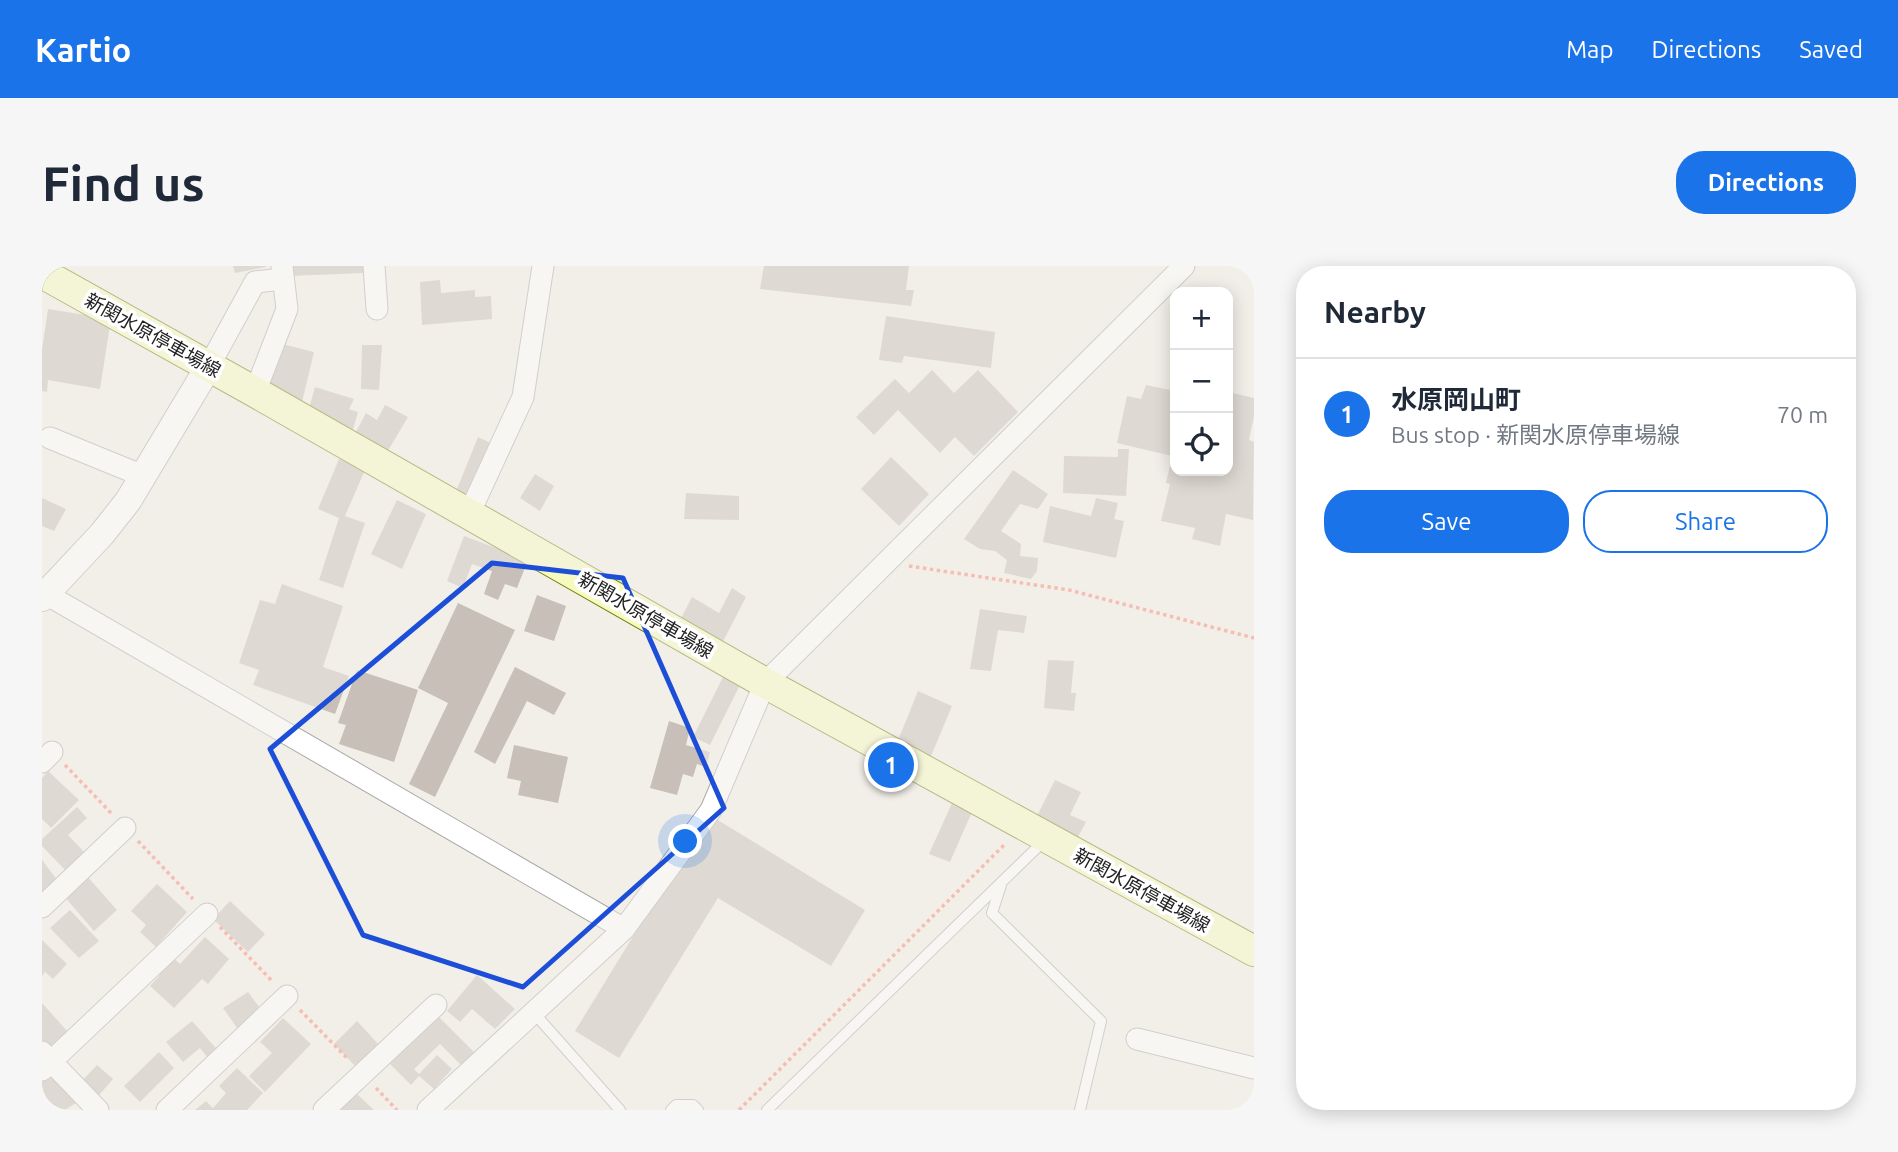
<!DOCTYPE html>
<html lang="en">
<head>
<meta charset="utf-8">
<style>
  :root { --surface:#fff; --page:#f6f6f7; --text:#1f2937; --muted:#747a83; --line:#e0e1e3; --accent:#1a73e8 }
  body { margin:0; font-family:Ubuntu,"Noto Sans JP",sans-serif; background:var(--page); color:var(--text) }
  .controls { position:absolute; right:21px; top:21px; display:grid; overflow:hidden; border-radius:14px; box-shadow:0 4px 18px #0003 }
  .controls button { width:63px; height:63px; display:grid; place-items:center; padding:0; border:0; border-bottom:2px solid var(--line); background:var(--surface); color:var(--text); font:35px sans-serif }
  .you { position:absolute; left:644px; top:576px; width:24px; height:24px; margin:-18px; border:5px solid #fff; border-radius:50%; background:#1a73e8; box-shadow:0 0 0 10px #1a73e833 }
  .badge { display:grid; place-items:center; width:46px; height:46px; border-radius:50%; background:var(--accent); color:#fff; font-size:23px; font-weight:700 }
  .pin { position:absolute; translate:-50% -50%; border:4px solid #fff; box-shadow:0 2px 7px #0006 }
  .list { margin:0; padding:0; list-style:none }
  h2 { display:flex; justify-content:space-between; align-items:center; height:91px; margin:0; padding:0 28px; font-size:30px }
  h2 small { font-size:23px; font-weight:400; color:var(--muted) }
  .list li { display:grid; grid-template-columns:46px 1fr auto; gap:21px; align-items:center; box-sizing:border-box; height:112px; padding:0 28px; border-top:2px solid var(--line) }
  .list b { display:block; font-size:26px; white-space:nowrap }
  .list p { margin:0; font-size:23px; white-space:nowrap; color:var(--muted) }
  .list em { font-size:23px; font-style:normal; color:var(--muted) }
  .actions { display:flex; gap:14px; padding:21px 28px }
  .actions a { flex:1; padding:16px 0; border:2px solid var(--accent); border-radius:28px; text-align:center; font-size:24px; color:var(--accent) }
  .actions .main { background:var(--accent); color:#fff }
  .icon { flex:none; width:38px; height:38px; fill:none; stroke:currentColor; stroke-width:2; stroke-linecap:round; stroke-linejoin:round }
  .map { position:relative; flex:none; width:1212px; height:844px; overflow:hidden; border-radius:28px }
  header { display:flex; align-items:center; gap:42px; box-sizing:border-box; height:98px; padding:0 35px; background:var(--accent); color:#fff }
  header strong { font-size:33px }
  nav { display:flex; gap:38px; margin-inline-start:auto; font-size:24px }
  .intro { display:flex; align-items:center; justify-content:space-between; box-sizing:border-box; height:168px; padding:0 42px }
  h1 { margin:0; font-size:49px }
  .button { padding:18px 32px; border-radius:28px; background:var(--accent); color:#fff; font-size:24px; font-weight:700 }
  main { display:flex; gap:42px; padding:0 42px }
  aside { flex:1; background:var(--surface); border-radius:28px; box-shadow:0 4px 18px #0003 }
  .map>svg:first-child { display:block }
  .building { fill:#c7bfb8 }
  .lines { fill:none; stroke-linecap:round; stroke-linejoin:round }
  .service-casing { stroke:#a9a9a9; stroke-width:12 }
  .minor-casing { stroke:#a9a9a9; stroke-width:23 }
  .tertiary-casing { stroke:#a9a9a9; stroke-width:28 }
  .secondary-casing { stroke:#707d05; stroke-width:32 }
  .path { stroke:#fa8072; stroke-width:3.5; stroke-dasharray:3.5 3.5; stroke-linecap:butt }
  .service { stroke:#fff; stroke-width:10 }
  .minor { stroke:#fff; stroke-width:21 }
  .tertiary { stroke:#fff; stroke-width:26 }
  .secondary { stroke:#f7fabf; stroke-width:30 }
  .marked { fill:none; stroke:#1d4ed8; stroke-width:5; stroke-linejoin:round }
  .labels { text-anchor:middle; stroke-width:7; stroke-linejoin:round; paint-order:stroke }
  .street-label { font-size:19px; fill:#222; stroke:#fff }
</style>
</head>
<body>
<header>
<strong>Kartio</strong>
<nav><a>Map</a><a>Directions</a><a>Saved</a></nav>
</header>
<div class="intro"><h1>Find us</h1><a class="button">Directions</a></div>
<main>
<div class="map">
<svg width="1212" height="844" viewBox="0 0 1212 844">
  <rect width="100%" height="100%" fill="#f2efe9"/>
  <g class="building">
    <path d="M191 0H224V1L193 7Z"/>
    <path d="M246 0H321V7L247 10Z"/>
    <path d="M722 0H867L864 24H872L869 40 718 23Z"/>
    <path d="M398 14 399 27 433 24V31L449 30 450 53 380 59 378 16Z"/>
    <path d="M6 43 69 53 58 123 6 114 5 126 0 125V83Z"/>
    <path d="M844 50 953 66 949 102 862 90 860 97 837 94Z"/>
    <path d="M236 77 272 86 260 136 224 127Z"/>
    <path d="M320 79H340L337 124 319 123Z"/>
    <path d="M890 104 912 127 936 104 976 146 932 190 913 171 898 187 856 144 832 169 814 151 853 113 867 127Z"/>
    <path d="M1104 119 1133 125V205H1186V126L1212 132V150L1207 174 1212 176 1211 254 1184 248 1178 280 1150 273 1153 262 1119 255 1128 218 1124 217 1130 190 1075 177 1085 130 1099 133Z"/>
    <path d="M273 121 312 133 307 143 316 146 310 167 264 153Z"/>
    <path d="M343 139 366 151 341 193 310 173 324 147 335 154Z"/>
    <path d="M436 171 455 180 432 236 413 228Z"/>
    <path d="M1076 183H1087L1084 230 1021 227 1022 190 1076 191Z"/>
    <path d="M849 191 887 228 857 260 819 223Z"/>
    <path d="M297 193 323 204 303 250 323 257 301 322 277 314 297 252 276 243Z"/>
    <path d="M971 204 1006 228 996 243 978 238 959 265 979 278 978 290 996 292 995 305 989 313 962 307 965 294 953 285 938 283 922 273Z"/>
    <path d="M493 208 512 220 498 245 478 232Z"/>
    <path d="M644 227 697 230V254L642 253Z"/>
    <path d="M0 232 24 243 12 265 0 260Z"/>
    <path d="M1054 232 1076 237 1072 253 1082 255 1074 292 1001 276 1008 240 1049 250Z"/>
    <path d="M355 234 384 248 360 303 329 288Z"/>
    <path d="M422 270 486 294 475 322 463 318 456 334 442 328 450 305 430 298 421 322 405 315Z"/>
    <path d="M240 318 301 340 281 401 307 410 293 448 211 419 217 404 197 397 218 334 233 338Z"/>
    <path d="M690 322 704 331 675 387 633 364 650 331 677 347Z"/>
    <path d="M495 329 524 340 512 375 482 365Z"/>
    <path d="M416 337 473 364 393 531 367 518 406 437 376 422Z"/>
    <path d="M938 343 985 350 982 367 956 364 949 405 928 403Z"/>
    <path d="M1006 394 1032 395 1029 427H1034L1032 445 1002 442Z"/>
    <path d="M473 401 524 427 512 449 485 435 453 498 432 486Z"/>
    <path d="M315 404 376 424 352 496 297 478 304 459 296 457Z"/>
    <path d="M681 411 698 419 668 479 651 471Z"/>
    <path d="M876 425 910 440 887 495 853 482Z"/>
    <path d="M627 455 648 462 644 479 668 486 664 501 655 498 651 511 641 508 635 529 608 522Z"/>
    <path d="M472 479 526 491 516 537 476 529 479 515 465 512Z"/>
    <path d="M6 505 37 534 9 562 0 553V512Z"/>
    <path d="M1013 514 1039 526 1028 549 1044 556 1029 584 989 562Z"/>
    <path d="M910 537 930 546 908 596 887 588Z"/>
    <path d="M35 541 45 552 26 569 44 588 24 605 0 580V573Z"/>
    <path d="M666 548 823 644 789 700 676 632 577 792 533 765Z"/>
    <path d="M0 594 16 615 0 629Z"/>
    <path d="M44 609 75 644 52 665 21 629Z"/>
    <path d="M115 618 145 646 114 681 98 666 104 659 89 645Z"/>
    <path d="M188 635 223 668 206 686 171 653Z"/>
    <path d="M28 644 57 675 37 692 8 662Z"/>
    <path d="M163 671 187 693 166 718 160 713 132 742 108 720 118 709 111 702 125 686 138 698Z"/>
    <path d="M0 674 25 698 11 713 3 706 0 710Z"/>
    <path d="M435 709 473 743 453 763 430 743 418 756 405 745Z"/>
    <path d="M206 726 223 749 198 766 181 742Z"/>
    <path d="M0 737 26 766 8 783 0 775Z"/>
    <path d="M395 749 432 786 419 799 398 778 372 803 377 808 395 789 410 803 392 823 377 810 369 819 346 796Z"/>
    <path d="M241 752 269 778 223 826 207 810 230 787 218 776Z"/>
    <path d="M150 755 181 790 171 798 158 782 141 796 124 776Z"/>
    <path d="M315 755 337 779 315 802 292 778Z"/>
    <path d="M117 786 132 802 98 836 82 820Z"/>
    <path d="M55 799 71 813 52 835 35 820Z"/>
    <path d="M11 801 37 835 23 844H4L0 839V808Z"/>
    <path d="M195 802 221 827 205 844H153L164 835 171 842 184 827 177 820Z"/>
    <path d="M313 826 332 844H296Z"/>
  </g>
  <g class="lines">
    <defs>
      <g id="service">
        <path d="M959 619 950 647 1059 755 1038 844"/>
        <path d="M492 747 578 844"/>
        <path d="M629 844 634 839H651L656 844"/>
        <path d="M725 844 1004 573"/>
      </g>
      <g id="minor">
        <path d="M332 0 335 43"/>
        <path d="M167 100 213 16 241 13"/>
        <path d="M213 126 245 43 240 0"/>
        <path d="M8 172 101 210"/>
        <path d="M427 248 481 131 501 0"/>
        <path d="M4 328 582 663"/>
        <path d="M0 496 10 486"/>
        <path d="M0 641 83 562"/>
        <path d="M1095 773 1212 802"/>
        <path d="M0 786 56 844"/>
        <path d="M0 804 165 648"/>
        <path d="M125 844 245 730"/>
        <path d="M282 844 394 739"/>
        <path d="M386 844 582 663 669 544 723 417 1142 0"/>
      </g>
      <path id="tertiary" d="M0 332 60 268 86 235 167 100"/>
      <path id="secondary" d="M0 7 213 126 723 417 1212 685"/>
    </defs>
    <use href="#service" class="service-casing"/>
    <use href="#minor" class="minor-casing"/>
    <use href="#tertiary" class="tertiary-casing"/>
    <use href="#secondary" class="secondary-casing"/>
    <g class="path">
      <path d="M867 300 1027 324 1212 372"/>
      <path d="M23 499 69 547"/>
      <path d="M96 575 151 633"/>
      <path d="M178 661 231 716"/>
      <path d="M258 744 307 794"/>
      <path d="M334 822 355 844"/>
      <path d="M697 844 963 578"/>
    </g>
    <use href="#service" class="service"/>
    <use href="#minor" class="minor"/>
    <use href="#tertiary" class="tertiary"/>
    <use href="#secondary" class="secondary"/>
  </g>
  <path d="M0 0H1212V844H0ZM450 297 581 312 682 542 481 721 321 669 228 483Z" fill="#f2efe9" fill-opacity=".55" fill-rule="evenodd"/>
  <path class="marked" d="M450 297 581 312 682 542 481 721 321 669 228 483Z"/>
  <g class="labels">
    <g class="street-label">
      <text transform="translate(111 69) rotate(29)" y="7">新関水原停車場線</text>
      <text transform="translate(604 349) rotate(30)" y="7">新関水原停車場線</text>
      <text transform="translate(1100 624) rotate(29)" y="7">新関水原停車場線</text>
    </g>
  </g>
</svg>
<div class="controls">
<button>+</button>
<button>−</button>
<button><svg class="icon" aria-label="locate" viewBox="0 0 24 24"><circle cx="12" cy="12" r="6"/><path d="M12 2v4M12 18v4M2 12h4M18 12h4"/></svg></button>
</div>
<div class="you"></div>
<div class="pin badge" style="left:849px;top:499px">1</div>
</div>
<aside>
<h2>Nearby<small></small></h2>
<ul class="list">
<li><span class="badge">1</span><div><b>水原岡山町</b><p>Bus stop · 新関水原停車場線</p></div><em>70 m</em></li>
</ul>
<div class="actions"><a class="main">Save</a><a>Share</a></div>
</aside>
</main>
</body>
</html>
